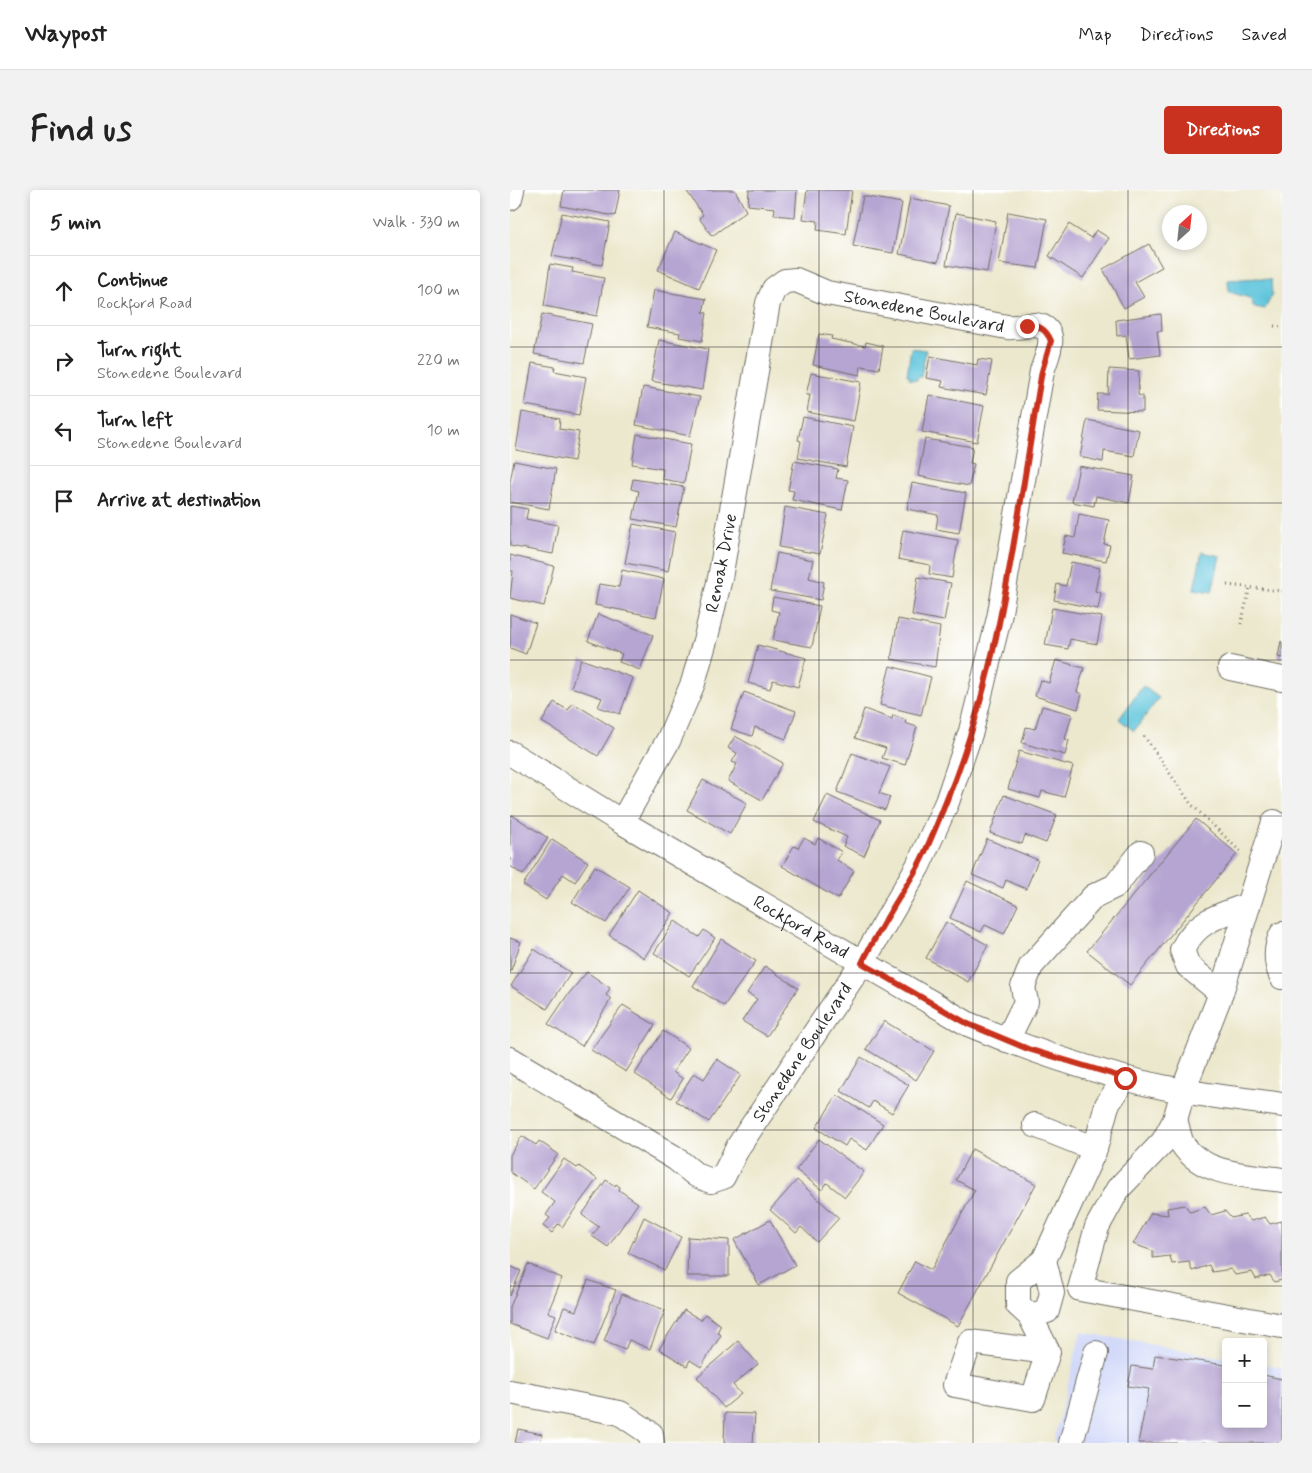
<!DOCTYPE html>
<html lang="en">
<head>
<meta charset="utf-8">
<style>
  :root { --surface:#fff; --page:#f2f2f2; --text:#222; --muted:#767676; --line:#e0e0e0; --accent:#c8321e }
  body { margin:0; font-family:Mynerve,sans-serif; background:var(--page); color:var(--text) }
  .controls { position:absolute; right:15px; bottom:15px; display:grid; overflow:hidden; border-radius:5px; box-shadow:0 2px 8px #0003 }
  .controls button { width:45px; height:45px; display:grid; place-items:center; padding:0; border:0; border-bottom:1px solid var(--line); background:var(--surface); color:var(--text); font:25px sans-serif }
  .compass { position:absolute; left:652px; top:15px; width:45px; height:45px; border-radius:50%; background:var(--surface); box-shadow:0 2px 8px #0003; rotate:27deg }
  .stop { position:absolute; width:15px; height:15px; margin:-11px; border:4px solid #c8321e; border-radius:50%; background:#fff }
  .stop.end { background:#c8321e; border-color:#fff; box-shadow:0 1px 5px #0008 }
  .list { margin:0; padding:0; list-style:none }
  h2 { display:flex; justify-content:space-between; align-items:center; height:65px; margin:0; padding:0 20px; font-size:21px }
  h2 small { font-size:16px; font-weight:400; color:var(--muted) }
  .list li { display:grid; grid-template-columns:32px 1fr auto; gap:15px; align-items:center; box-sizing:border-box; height:70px; padding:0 20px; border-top:1px solid var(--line) }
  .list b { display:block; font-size:19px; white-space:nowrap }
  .list p { margin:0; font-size:16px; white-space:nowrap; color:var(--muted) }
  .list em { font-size:16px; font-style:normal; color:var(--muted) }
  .icon { flex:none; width:28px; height:28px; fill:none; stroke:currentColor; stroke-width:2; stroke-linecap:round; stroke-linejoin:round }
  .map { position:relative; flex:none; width:772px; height:1253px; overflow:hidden; border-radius:5px }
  header { display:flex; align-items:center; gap:30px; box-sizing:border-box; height:70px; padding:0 25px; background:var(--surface); border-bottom:1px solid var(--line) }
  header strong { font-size:24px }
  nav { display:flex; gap:28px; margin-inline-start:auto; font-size:18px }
  .intro { display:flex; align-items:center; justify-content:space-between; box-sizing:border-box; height:120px; padding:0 30px }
  h1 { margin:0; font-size:35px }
  .button { padding:12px 22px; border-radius:5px; background:var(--accent); color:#fff; font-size:18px; font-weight:700 }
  main { display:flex; gap:30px; padding:0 30px }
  aside { flex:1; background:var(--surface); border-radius:5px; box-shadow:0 2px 8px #0003 }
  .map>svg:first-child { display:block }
  .built { fill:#d2d9f9 }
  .water { fill:#5ec5dc; stroke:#447884 }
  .building { fill:#b6a5d2 }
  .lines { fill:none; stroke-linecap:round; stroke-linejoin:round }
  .minor-casing { stroke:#6f6d64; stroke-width:26 }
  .path { stroke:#6f6d64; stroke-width:3; stroke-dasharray:1 4; stroke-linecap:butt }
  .minor { stroke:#fff; stroke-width:24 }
  .route { stroke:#c8321e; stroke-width:6 }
  .grid { fill:none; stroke:#2b2b2b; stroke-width:1; stroke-opacity:0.55 }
  .labels { text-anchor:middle; stroke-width:4.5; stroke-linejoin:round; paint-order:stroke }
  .street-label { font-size:18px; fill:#2b2b2b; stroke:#fff }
</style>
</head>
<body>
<header>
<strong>Waypost</strong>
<nav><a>Map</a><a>Directions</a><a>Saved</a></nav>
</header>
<div class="intro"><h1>Find us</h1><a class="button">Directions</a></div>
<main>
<aside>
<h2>5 min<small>Walk · 330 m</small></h2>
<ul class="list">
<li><svg class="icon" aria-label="ahead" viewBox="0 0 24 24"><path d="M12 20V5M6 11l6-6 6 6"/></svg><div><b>Continue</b><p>Rockford Road</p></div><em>100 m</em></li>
<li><svg class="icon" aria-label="right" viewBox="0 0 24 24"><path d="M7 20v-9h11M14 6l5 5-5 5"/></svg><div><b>Turn right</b><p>Stonedene Boulevard</p></div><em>220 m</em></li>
<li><svg class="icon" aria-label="left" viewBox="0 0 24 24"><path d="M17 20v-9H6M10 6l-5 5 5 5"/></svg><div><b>Turn left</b><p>Stonedene Boulevard</p></div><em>10 m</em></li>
<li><svg class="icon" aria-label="arrive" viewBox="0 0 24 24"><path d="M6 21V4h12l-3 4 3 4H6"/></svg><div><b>Arrive at destination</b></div></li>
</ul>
</aside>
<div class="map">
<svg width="772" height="1253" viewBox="0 0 772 1253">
  <rect width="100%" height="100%" fill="#fff"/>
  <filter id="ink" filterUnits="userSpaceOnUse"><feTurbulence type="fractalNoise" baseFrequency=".02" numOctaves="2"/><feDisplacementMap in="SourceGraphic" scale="10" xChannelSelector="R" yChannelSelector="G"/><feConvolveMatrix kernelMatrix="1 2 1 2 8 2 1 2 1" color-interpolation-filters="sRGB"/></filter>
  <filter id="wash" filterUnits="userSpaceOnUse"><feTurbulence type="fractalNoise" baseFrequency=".0096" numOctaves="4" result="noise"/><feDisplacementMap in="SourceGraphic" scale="20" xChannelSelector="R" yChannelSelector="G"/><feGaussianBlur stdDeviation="1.12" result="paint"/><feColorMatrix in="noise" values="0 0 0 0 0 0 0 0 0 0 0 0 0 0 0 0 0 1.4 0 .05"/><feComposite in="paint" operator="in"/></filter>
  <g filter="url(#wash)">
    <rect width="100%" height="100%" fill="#ece8cd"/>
    <path class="built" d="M571 1142 716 1168V1234H753V1174L772 1177V1253H543Z"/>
    <g class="water">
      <path d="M747 88 761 90 762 105 755 119 744 117 740 108 719 102 718 90Z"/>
      <path d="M401 158 416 160 411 187H408L407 190 399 189 400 186 397 185Z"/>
      <path d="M692 362 710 366 702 402 684 399Z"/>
      <path d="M633 496 649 508 624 541 609 529Z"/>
    </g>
    <g id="blocks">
      <g class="building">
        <path d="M54 0H110L105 26 51 16Z"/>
        <path d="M176 0H225L236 21 202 46 189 28 193 25Z"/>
        <path d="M239 0H287L285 27 264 25 265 18 238 15Z"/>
        <path d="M297 0H342L336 44 307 40 308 31 293 29Z"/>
        <path d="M353 6 392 13 383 63 343 56Z"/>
        <path d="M400 8 439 16 428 72 389 64Z"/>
        <path d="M498 22 537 29 528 78 489 73Z"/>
        <path d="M52 23 100 32 92 75 42 66Z"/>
        <path d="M446 23 486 31 477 82 436 75Z"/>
        <path d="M559 34 581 48 586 40 599 48 573 88 539 66Z"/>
        <path d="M165 42 206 60 189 98 148 80Z"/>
        <path d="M639 54 652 77 625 92 634 107 614 118 593 79Z"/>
        <path d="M40 74 63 78 62 82 94 88 87 126 34 116Z"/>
        <path d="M144 100 196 109 193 122 197 123 192 151 169 147 170 143 137 137Z"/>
        <path d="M32 124 82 134 74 173 24 164Z"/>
        <path d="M651 124 652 141H647L650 165 619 169 616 145 607 146 606 130Z"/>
        <path d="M309 144 322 146 321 149 355 156 356 152 373 156 369 179 351 176 350 185 303 175Z"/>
        <path d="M149 150 198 159 192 200 141 191Z"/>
        <path d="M420 166 467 175 468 169 482 171 476 205 431 197 433 191 416 188Z"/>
        <path d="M22 173 45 177 44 181 76 187 69 225 15 215Z"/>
        <path d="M599 179 629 181 628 205 633 206V222L587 220 588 204H598Z"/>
        <path d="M301 183 351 192 344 231 297 222 300 205H296Z"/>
        <path d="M133 197 190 207 180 246 126 235Z"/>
        <path d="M419 205 474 216 467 252 412 242Z"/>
        <path d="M12 222 50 229 49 239 69 242 64 271 6 260Z"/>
        <path d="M293 227 343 237 336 277 288 268 291 251 288 250Z"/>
        <path d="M577 230 629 240 624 266 594 261 593 272 570 267Z"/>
        <path d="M127 244 181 254 174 293 152 289 153 279 122 274Z"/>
        <path d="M415 249 463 257 460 273 464 274 459 296 408 286Z"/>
        <path d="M4 271 46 279 39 319 0 312V292Z"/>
        <path d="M284 271 328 279 326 288 338 290 332 320 282 310 284 301 278 300Z"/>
        <path d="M569 276 624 286 619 313 586 306 584 316 562 312Z"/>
        <path d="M123 289 174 297 166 337 123 329 129 301 121 299Z"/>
        <path d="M402 293 456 303 449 343 426 339 428 325 397 319Z"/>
        <path d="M0 316 18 319 16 329 48 335 43 364 0 356Z"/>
        <path d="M275 317 318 325 310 364 269 357Z"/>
        <path d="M569 324 599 330 594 354 600 355 596 371 552 363 556 346 565 348Z"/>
        <path d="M123 334 165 342 158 381 115 373Z"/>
        <path d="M393 340 448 350 442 388 419 384 420 375 388 369Z"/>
        <path d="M267 363 303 370 299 388 314 392 311 410 260 401Z"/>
        <path d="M0 365 44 376 34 416 0 408 3 381H0Z"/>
        <path d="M561 372 590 378 585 401 591 403 588 419 544 410 547 394 556 396Z"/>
        <path d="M112 380 154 389 146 427 85 415 89 394 109 397Z"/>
        <path d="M408 387 441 393 434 431 402 425Z"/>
        <path d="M263 407 310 416 302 457 263 450 269 422 261 420Z"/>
        <path d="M542 418 592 427 587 454 560 449 558 459 535 455Z"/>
        <path d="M0 424 26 433 16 464 0 458Z"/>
        <path d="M88 424 143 445 130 480 109 472 112 464 78 451Z"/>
        <path d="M388 429 430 437 425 477 381 469Z"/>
        <path d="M771 451 772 452V468L768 467Z"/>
        <path d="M248 455 296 468 288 497 263 490 260 499 238 493Z"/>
        <path d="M71 469 123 488 110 524 88 517 92 508 61 497Z"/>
        <path d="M546 470 574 478 567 502 572 504 568 519 525 506 530 490 539 493Z"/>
        <path d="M380 476 421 487 411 525 370 515Z"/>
        <path d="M234 502 286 521 276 549 245 537 242 546 221 539Z"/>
        <path d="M44 512 58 520 63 513 104 538 88 566 32 532Z"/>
        <path d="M532 516 562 524 555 549 559 550 555 565 512 553 516 537 525 539Z"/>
        <path d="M354 519 382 529 383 525 396 530 395 533 407 537 395 575 372 568 376 558 345 548Z"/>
        <path d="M225 546 273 573 252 610 218 591 227 574 222 572 227 563 218 558Z"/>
        <path d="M509 561 563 576 554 607 532 601 530 608 498 599Z"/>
        <path d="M342 563 380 577 369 603 380 607 375 620 327 602Z"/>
        <path d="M193 590 237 613 220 644 177 620Z"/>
        <path d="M317 605 370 630 354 666 333 656 337 647 304 632Z"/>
        <path d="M494 605 547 625 536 653 515 645 512 654 480 643Z"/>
        <path d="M2 625 38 648 13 685 0 676V628Z"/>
        <path d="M686 629 727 664 620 795 577 761Z"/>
        <path d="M294 648 305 654 308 648 332 662 327 670 344 681 328 709 272 676 284 656 288 658Z"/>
        <path d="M42 649 78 672 65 692 53 684 36 710 13 695Z"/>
        <path d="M477 649 528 670 516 699 496 690 493 698 462 685Z"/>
        <path d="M85 676 120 697 96 733 62 712Z"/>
        <path d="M457 691 508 715 494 744 475 735 471 742 440 728Z"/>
        <path d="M128 700 163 723 134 768 99 745Z"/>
        <path d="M165 731 189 747 194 740 205 748 179 786 144 763Z"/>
        <path d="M436 732 478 755 458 792 416 768Z"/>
        <path d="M0 748 11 752 0 783Z"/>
        <path d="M211 749 246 771 214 816 183 796Z"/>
        <path d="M24 759 61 783 37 819 1 796Z"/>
        <path d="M255 776 288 798 257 846 232 831 247 809 237 803Z"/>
        <path d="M77 782 100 798 96 805 101 809 72 856 38 834 56 807Z"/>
        <path d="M113 815 145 835 116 882 81 860Z"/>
        <path d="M374 831 424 861 406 890 356 859Z"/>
        <path d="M153 841 179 858 163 882 173 889 161 908 125 884Z"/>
        <path d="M351 867 399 895 382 923 363 911 359 918 331 901Z"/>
        <path d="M207 869 231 885 199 932 166 911 184 883 194 889Z"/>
        <path d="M327 905 373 934 357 960 339 949 335 956 306 938Z"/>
        <path d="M12 946 26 955 29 951 48 964 24 999 0 982V965Z"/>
        <path d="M309 949 354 982 335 1007 317 993 312 1000 286 980Z"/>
        <path d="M462 959 526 994 448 1136 388 1103 405 1071 421 1080 465 1000 446 990Z"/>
        <path d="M54 969 67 978 69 976 87 989 52 1037 48 1034 42 1043 33 1036 40 1028 36 1025 45 1012 31 1002Z"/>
        <path d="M96 990 105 996 106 994 110 997 109 1000 128 1013 98 1057 82 1046 89 1037 72 1025Z"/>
        <path d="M287 990 329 1028 307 1052 291 1037 286 1043 260 1020Z"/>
        <path d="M675 1015 680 1022 695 1017 701 1025 715 1021 721 1028 735 1025 741 1031 755 1027 760 1034 772 1031V1090L764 1092 760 1085 746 1089 742 1082 725 1085 721 1079 702 1082 699 1075 682 1081 679 1072 662 1074 660 1066 643 1068V1061L623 1054 641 1023 658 1025 657 1018Z"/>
        <path d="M134 1027 171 1047 155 1080 118 1063Z"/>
        <path d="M260 1030 285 1075 249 1095 224 1050Z"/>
        <path d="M178 1047 219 1050V1086H177Z"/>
        <path d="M18 1074 52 1088 38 1122 46 1125 37 1148 0 1134V1117Z"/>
        <path d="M0 1076 11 1081 0 1106Z"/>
        <path d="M78 1090 106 1100 84 1155 45 1140 54 1117 66 1121Z"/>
        <path d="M112 1104 155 1120 140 1159 119 1150 115 1160 94 1151Z"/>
        <path d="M174 1120 191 1130 195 1124 211 1135 207 1142 211 1145 191 1177 180 1170 177 1176 149 1159Z"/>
        <path d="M228 1151 248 1174 223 1195 231 1204 214 1218 187 1187Z"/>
        <path d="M645 1165 716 1175V1234H753V1185L772 1189V1253H628L639 1199 618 1196 622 1176 643 1179Z"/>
        <path d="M215 1223 245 1224 243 1253H214Z"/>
        <path d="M8 1239 32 1244 30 1253H5Z"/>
      </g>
    </g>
  </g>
  <g filter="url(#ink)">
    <use href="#blocks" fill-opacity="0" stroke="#6f6d64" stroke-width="1"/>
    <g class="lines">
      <defs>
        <g id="minor">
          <path d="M0 8 2 0"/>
          <path d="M720 478 772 489"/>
          <path id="s1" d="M0 563 112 632 458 834C527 863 599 888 673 901 706 907 739 910 772 915"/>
          <path d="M764 632 711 803 673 901 665 930 653 952 608 999 587 1037 570 1099 772 1136"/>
          <path d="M772 744C765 757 765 774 772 787"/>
          <path d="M711 803 678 776 672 760C687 730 708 726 738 715"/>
          <path d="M497 850 516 812 513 797 521 776 584 706 605 696 631 663"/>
          <path id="s2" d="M0 869 165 968 186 985 201 991 213 987 228 957 352 773 408 676 437 612 461 541 489 428 532 181C536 168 552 138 525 135 516 135 506 138 497 137L317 103 286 90 275 91 264 99 258 113 210 388 196 447 183 493 159 549 112 632"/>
          <path d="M665 930C668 938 669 949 673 955 694 986 739 985 772 990"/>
          <path d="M525 935 585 959"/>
          <path d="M534 1070 542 1103 537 1121 520 1126 508 1115V1091L534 1070 585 959 597 915 615 888"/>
          <path d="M520 1126 538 1162 523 1209 445 1195 460 1152 538 1162"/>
          <path d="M0 1202 110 1223 141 1244 142 1253"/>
          <path d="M561 1253 586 1163"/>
        </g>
      </defs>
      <use href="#minor" class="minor-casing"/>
      <g class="path">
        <path d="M764 136 772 137"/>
        <path d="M717 395 772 401"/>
        <path d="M731 434 740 397"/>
        <path d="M634 546 681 614 733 664"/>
      </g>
      <use href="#minor" class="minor"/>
    </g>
  </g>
  <g class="lines" filter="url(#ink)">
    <path class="route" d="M517 136C529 135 536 139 541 151L532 181C507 324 492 478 436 612 427 634 418 658 407 678 388 710 368 740 352 773L458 834 518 859 615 888"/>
  </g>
  <path class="grid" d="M154 0V1253M309 0V1253M463 0V1253M618 0V1253M0 157H772M0 313H772M0 470H772M0 626H772M0 783H772M0 940H772M0 1096H772"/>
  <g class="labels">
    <g class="street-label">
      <text transform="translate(414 121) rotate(11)" y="6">Stonedene Boulevard</text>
      <text transform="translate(211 373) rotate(-79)" y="6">Renoak Drive</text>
      <text dy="6" stroke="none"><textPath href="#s1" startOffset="339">Rockford Road</textPath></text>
      <text dy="6" stroke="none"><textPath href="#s2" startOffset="396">Stonedene Boulevard</textPath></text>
    </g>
  </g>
</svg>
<div class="controls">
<button>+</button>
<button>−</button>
</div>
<svg class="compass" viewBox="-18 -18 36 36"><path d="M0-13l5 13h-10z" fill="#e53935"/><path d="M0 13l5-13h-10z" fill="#767676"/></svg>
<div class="stop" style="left:615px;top:888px"></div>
<div class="stop end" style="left:517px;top:136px"></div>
</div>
</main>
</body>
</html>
